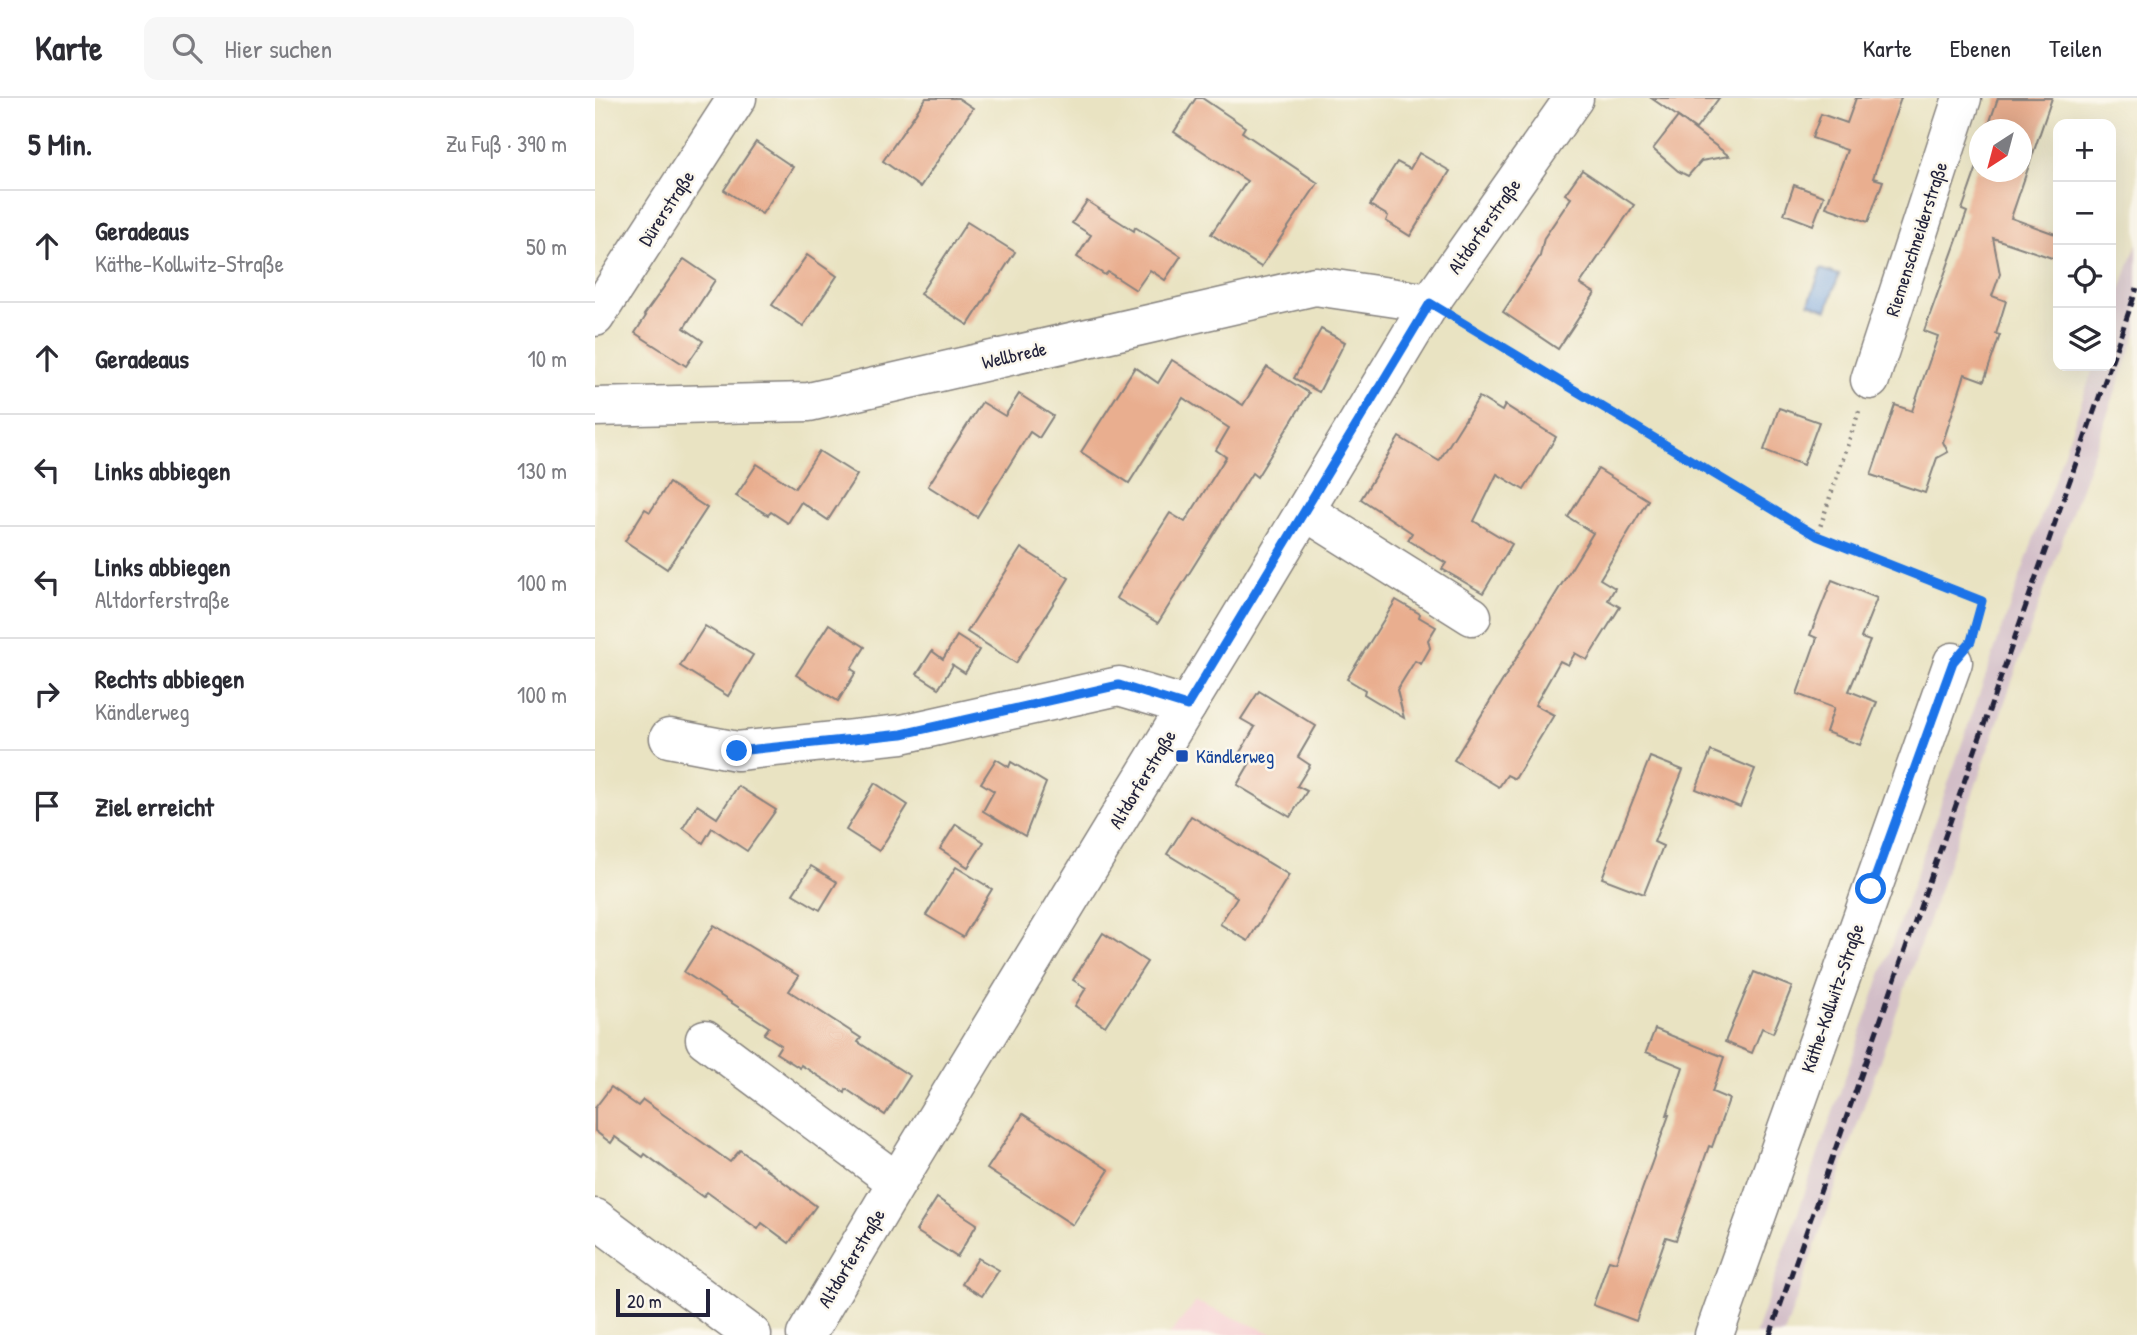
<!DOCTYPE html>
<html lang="de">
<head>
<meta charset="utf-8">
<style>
  :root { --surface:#fff; --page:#f7f7f7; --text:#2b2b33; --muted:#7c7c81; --line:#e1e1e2 }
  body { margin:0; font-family:"Patrick Hand",sans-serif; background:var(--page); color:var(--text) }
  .controls { position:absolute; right:21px; top:21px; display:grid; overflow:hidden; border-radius:14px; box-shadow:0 7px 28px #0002 }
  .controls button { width:63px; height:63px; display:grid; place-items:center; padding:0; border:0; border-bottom:2px solid var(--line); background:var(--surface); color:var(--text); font:35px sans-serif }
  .compass { position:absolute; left:1374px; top:21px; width:63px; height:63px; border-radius:50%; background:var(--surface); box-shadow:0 7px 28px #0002; rotate:216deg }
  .scale { position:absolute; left:21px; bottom:18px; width:94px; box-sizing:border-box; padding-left:7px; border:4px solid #22223b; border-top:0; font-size:19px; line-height:24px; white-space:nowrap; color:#22223b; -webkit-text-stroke:5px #fbf7ec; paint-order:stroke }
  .stop { position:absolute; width:21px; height:21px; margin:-16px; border:5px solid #1a73e8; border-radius:50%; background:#fff }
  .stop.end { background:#1a73e8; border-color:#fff; box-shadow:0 2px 7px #0008 }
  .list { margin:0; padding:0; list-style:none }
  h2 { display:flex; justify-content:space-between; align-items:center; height:91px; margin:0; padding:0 28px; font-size:30px }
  h2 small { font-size:23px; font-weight:400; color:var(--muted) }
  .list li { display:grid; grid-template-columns:46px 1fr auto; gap:21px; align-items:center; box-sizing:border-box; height:112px; padding:0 28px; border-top:2px solid var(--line) }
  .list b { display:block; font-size:26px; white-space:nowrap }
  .list p { margin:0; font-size:23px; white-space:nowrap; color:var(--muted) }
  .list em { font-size:23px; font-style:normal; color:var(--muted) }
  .icon { flex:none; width:38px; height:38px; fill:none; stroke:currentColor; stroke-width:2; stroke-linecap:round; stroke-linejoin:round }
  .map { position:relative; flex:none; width:1542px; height:1237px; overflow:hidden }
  header { display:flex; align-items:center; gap:42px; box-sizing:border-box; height:98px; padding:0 35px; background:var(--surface); border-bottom:2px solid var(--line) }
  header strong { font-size:33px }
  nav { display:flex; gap:38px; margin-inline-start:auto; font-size:24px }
  .search { width:490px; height:63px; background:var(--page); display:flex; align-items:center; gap:18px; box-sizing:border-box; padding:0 24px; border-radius:14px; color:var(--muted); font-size:26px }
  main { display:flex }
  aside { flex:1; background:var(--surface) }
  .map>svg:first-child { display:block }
  .built { fill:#f7cfd3 }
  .industrial { fill:#d2bdc7 }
  .water { fill:#74a3dd; stroke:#4b628c; stroke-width:2 }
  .building { fill:#e9ae8f }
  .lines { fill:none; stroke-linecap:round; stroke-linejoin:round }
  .minor-casing { stroke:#86827e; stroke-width:41 }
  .major-casing { stroke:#86827e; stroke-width:41 }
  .path { stroke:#86827e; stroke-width:4.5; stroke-dasharray:2 5; stroke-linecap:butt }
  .minor { stroke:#fff; stroke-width:38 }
  .major { stroke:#fff; stroke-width:38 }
  .rail { stroke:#22223b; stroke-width:5; stroke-dasharray:10 5; stroke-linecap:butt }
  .route { stroke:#1a73e8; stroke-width:9 }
  .transit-dot { fill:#1a4fb4; stroke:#fbf7ec; stroke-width:2.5 }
  .labels { text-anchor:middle; stroke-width:5; stroke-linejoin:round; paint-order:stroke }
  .street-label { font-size:19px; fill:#22223b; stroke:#fbf7ec }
  .transit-label { font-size:19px; fill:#164399; stroke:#fbf7ec; text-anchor:start }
</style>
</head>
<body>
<header>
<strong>Karte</strong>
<div class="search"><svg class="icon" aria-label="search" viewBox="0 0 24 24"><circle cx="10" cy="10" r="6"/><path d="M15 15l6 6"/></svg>Hier suchen</div>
<nav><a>Karte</a><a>Ebenen</a><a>Teilen</a></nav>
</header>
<main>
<aside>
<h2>5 Min.<small>Zu Fuß · 390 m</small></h2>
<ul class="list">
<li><svg class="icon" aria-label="ahead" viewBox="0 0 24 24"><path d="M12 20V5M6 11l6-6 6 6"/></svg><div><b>Geradeaus</b><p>Käthe-Kollwitz-Straße</p></div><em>50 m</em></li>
<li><svg class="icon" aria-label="ahead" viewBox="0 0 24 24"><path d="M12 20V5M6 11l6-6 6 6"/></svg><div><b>Geradeaus</b></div><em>10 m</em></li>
<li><svg class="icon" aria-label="left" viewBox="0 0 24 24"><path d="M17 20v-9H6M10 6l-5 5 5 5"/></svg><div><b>Links abbiegen</b></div><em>130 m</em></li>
<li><svg class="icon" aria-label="left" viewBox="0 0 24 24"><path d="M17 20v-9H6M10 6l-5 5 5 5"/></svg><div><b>Links abbiegen</b><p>Altdorferstraße</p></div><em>100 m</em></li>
<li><svg class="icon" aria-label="right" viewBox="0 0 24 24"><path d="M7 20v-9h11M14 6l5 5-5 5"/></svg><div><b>Rechts abbiegen</b><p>Kändlerweg</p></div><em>100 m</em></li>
<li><svg class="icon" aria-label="arrive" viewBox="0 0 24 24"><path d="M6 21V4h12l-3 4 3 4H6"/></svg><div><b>Ziel erreicht</b></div></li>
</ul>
</aside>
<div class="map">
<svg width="1542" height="1237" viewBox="0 0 1542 1237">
  <rect width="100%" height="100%" fill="#fbf7ec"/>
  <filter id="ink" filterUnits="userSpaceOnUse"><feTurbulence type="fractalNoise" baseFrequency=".0143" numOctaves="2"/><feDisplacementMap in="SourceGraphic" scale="14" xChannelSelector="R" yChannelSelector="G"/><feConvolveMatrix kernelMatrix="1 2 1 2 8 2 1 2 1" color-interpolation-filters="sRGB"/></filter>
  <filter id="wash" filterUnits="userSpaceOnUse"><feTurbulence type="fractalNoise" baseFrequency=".00686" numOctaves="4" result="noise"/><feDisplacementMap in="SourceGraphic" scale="28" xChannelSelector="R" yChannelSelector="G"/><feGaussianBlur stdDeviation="1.57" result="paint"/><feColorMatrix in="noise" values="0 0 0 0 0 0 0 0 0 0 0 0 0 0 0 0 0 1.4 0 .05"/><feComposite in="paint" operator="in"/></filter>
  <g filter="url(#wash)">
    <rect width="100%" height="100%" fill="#e9e3c2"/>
    <path class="built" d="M601 1204 681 1237H574Z"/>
    <path class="industrial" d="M1542 145V234L1442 512 1189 1237H1160L1499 268H1516V220Z"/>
    <path class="water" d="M1226 171 1244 177 1232 212 1214 205Z"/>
    <g id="blocks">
      <g class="building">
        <path d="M331 0H363L378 10 325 89 288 63Z"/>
        <path d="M601 0H607L650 29 647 34 723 85 666 169 616 136 652 83 579 34Z"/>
        <path d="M1056 0H1124L1101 31Z"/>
        <path d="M1261 0H1306L1278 80 1288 83 1273 124 1231 109 1252 52 1217 40 1226 16 1252 25Z"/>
        <path d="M1403 0H1457L1416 120 1463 137V162L1398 140 1405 176 1397 198 1411 203 1401 236 1405 237 1389 283 1370 276 1348 344 1353 354 1342 360 1330 395 1276 377 1300 307 1317 313 1343 238 1329 233 1372 114 1367 112 1384 63V74H1426V32H1392Z"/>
        <path d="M1083 19 1134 58 1106 63 1093 78 1083 73 1058 51Z"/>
        <path d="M161 44 198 69 167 116 129 92Z"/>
        <path d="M824 55 855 73 815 138 791 123 793 118 775 107 802 64 815 71Z"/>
        <path d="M987 72 1039 107 985 186 1000 195 963 251 908 214 945 158 949 140 976 100 970 96Z"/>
        <path d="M1199 87 1229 98 1218 127 1189 116Z"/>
        <path d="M492 103 539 133 540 129 586 158 570 182 555 172 541 192 513 174 510 177 482 159 496 137 477 125Z"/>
        <path d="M372 124 420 154 373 227 325 196Z"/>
        <path d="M212 157 242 178 208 228 177 207Z"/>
        <path d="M89 161 120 182 89 230 108 243 91 268 40 235 51 218 49 217Z"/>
        <path d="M726 231 750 244 724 294 699 280Z"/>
        <path d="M577 262 648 307 672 269 714 295 662 379 657 375 563 525 521 500 575 415 590 424 631 359 621 352 634 330 588 300 534 385 486 354 540 269 563 285Z"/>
        <path d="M424 296 458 318 444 340 435 334 382 419 333 388 387 304 410 318Z"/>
        <path d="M884 299 907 313 910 307 961 339 929 392 902 376 879 423 917 446 888 495 847 471 851 465 813 442 817 435 766 401 804 339 844 363Z"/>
        <path d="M1184 310 1224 324 1208 367 1169 352Z"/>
        <path d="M224 353 262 377 233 422 206 404 193 425 176 414 173 417 141 398 162 366 200 390Z"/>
        <path d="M1003 371 1053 402 1005 481 1020 490 1013 502 1025 509 992 562 980 555 973 567 965 563 940 607 959 617 920 681 912 677 904 689 859 662 998 435 973 419Z"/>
        <path d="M74 385 112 410 72 471 30 443 50 411 55 414Z"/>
        <path d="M426 450 474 480 421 565 372 534Z"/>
        <path d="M1237 482 1282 500 1266 540 1275 543 1254 593 1282 604 1265 647 1231 634 1239 610 1202 596 1222 540 1215 537Z"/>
        <path d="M801 502 825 516 824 519 841 529 833 542 835 550 826 566 820 563 802 592 809 620 769 596 770 592 752 581Z"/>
        <path d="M234 526 270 549 256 571 261 574 243 603 201 577Z"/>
        <path d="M110 528 158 557 133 598 85 568Z"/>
        <path d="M362 538 384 552 370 575 356 566 358 567 344 590 322 576 337 553 348 561Z"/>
        <path d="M664 593 721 628 703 659 715 667 702 688 712 693 695 719 642 687 656 663 644 656 660 629 646 621Z"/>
        <path d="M1116 653 1160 671 1145 709 1101 691Z"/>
        <path d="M1055 659 1088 672 1059 744 1068 748 1049 796 1007 780Z"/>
        <path d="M401 661 414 669 416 664 451 685 430 738 388 713 399 693 386 685Z"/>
        <path d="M280 685 313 707 284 753 251 732Z"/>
        <path d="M143 688 181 712 152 753 117 730 108 745 88 730 102 707 122 720Z"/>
        <path d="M596 718 694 777 653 843 625 826 642 799 572 756Z"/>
        <path d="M361 726 389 744 373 769 345 751Z"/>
        <path d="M216 768 242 784 225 812 198 796Z"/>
        <path d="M361 769 397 791 368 839 331 817Z"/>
        <path d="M119 827 204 878 194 893 266 940 263 944 315 978 290 1017 251 991 250 995 206 967 205 970 181 955 186 947 169 936 174 929 89 874Z"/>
        <path d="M508 835 552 864 510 928 480 908 491 890 478 882Z"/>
        <path d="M1159 874 1197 889 1178 935 1167 930 1157 955 1130 944Z"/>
        <path d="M1060 931 1129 959 1117 994 1134 1001 1117 1049 1114 1048 1081 1142 1071 1139 1041 1223 998 1207 1014 1162 1021 1164 1074 1017H1072L1088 969 1051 954Z"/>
        <path d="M16 989 43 1008 48 1002 135 1064 145 1052 221 1108 194 1145 167 1125 163 1131 112 1094 108 1099 50 1056 48 1059 20 1039 16 1045 0 1033V1010Z"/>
        <path d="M428 1016 514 1072 478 1127 392 1071Z"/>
        <path d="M342 1100 382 1126 362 1159 321 1133Z"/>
        <path d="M383 1160 404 1172 387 1198 367 1186Z"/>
      </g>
    </g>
  </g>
  <g filter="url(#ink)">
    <use href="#blocks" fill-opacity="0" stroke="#86827e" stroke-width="2"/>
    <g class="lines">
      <defs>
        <g id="minor">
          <path d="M0 219 142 0"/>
          <path d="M1275 282 1367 0"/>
          <path d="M0 309 214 304 720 188 835 205"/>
          <path d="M710 413 877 518"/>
          <path d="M74 640 142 653 307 636 524 588 592 608"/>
          <path d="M110 941 302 1084"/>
          <path d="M211 1237 302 1084 637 534 835 205 979 0"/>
          <path d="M1119 1237 1358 564"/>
        </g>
        <path id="major" d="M0 1120 157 1237"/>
      </defs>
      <use href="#minor" class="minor-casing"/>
      <use href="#major" class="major-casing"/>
      <g class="path">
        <path d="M864 222 1222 438"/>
        <path d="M1264 313 1222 438 1387 503 1377 537"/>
      </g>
      <use href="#minor" class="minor"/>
      <use href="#major" class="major"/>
      <g class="rail">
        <path d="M1516 265 1542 190"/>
        <path d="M1175 1237 1515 268"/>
      </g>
    </g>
  </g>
  <g class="lines" filter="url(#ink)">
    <path class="route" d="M142 653 307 636 524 587 592 608 835 205 1222 438 1387 503 1376 543 1358 564 1276 791"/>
  </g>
  <rect class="transit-dot" x="580" y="651" width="14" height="14" rx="3.5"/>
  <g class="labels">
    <g class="street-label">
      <text transform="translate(71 110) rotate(-57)" y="7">Dürerstraße</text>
      <text transform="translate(889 128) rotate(-55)" y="7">Altdorferstraße</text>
      <text transform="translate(1321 141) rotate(-72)" y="7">Riemenschneiderstraße</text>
      <text transform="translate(419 257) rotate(-13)" y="7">Wellbrede</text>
      <text transform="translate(547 681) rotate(-59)" y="7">Altdorferstraße</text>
      <text transform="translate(1237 900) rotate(-71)" y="7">Käthe-Kollwitz-Straße</text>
      <text transform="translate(256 1160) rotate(-59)" y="7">Altdorferstraße</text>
    </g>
    <g class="transit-label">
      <text x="601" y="665">Kändlerweg</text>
    </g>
  </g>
</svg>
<div class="controls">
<button>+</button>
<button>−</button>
<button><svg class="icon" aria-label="locate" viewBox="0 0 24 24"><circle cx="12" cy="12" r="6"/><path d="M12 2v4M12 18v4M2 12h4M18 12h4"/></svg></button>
<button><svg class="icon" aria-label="layers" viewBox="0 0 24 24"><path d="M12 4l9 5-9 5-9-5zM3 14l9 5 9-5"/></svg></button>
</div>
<svg class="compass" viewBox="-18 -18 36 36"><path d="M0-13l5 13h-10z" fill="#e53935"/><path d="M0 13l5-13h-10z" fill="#7c7c81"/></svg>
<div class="scale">20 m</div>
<div class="stop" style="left:1276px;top:791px"></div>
<div class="stop end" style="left:142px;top:653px"></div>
</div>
</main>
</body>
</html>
